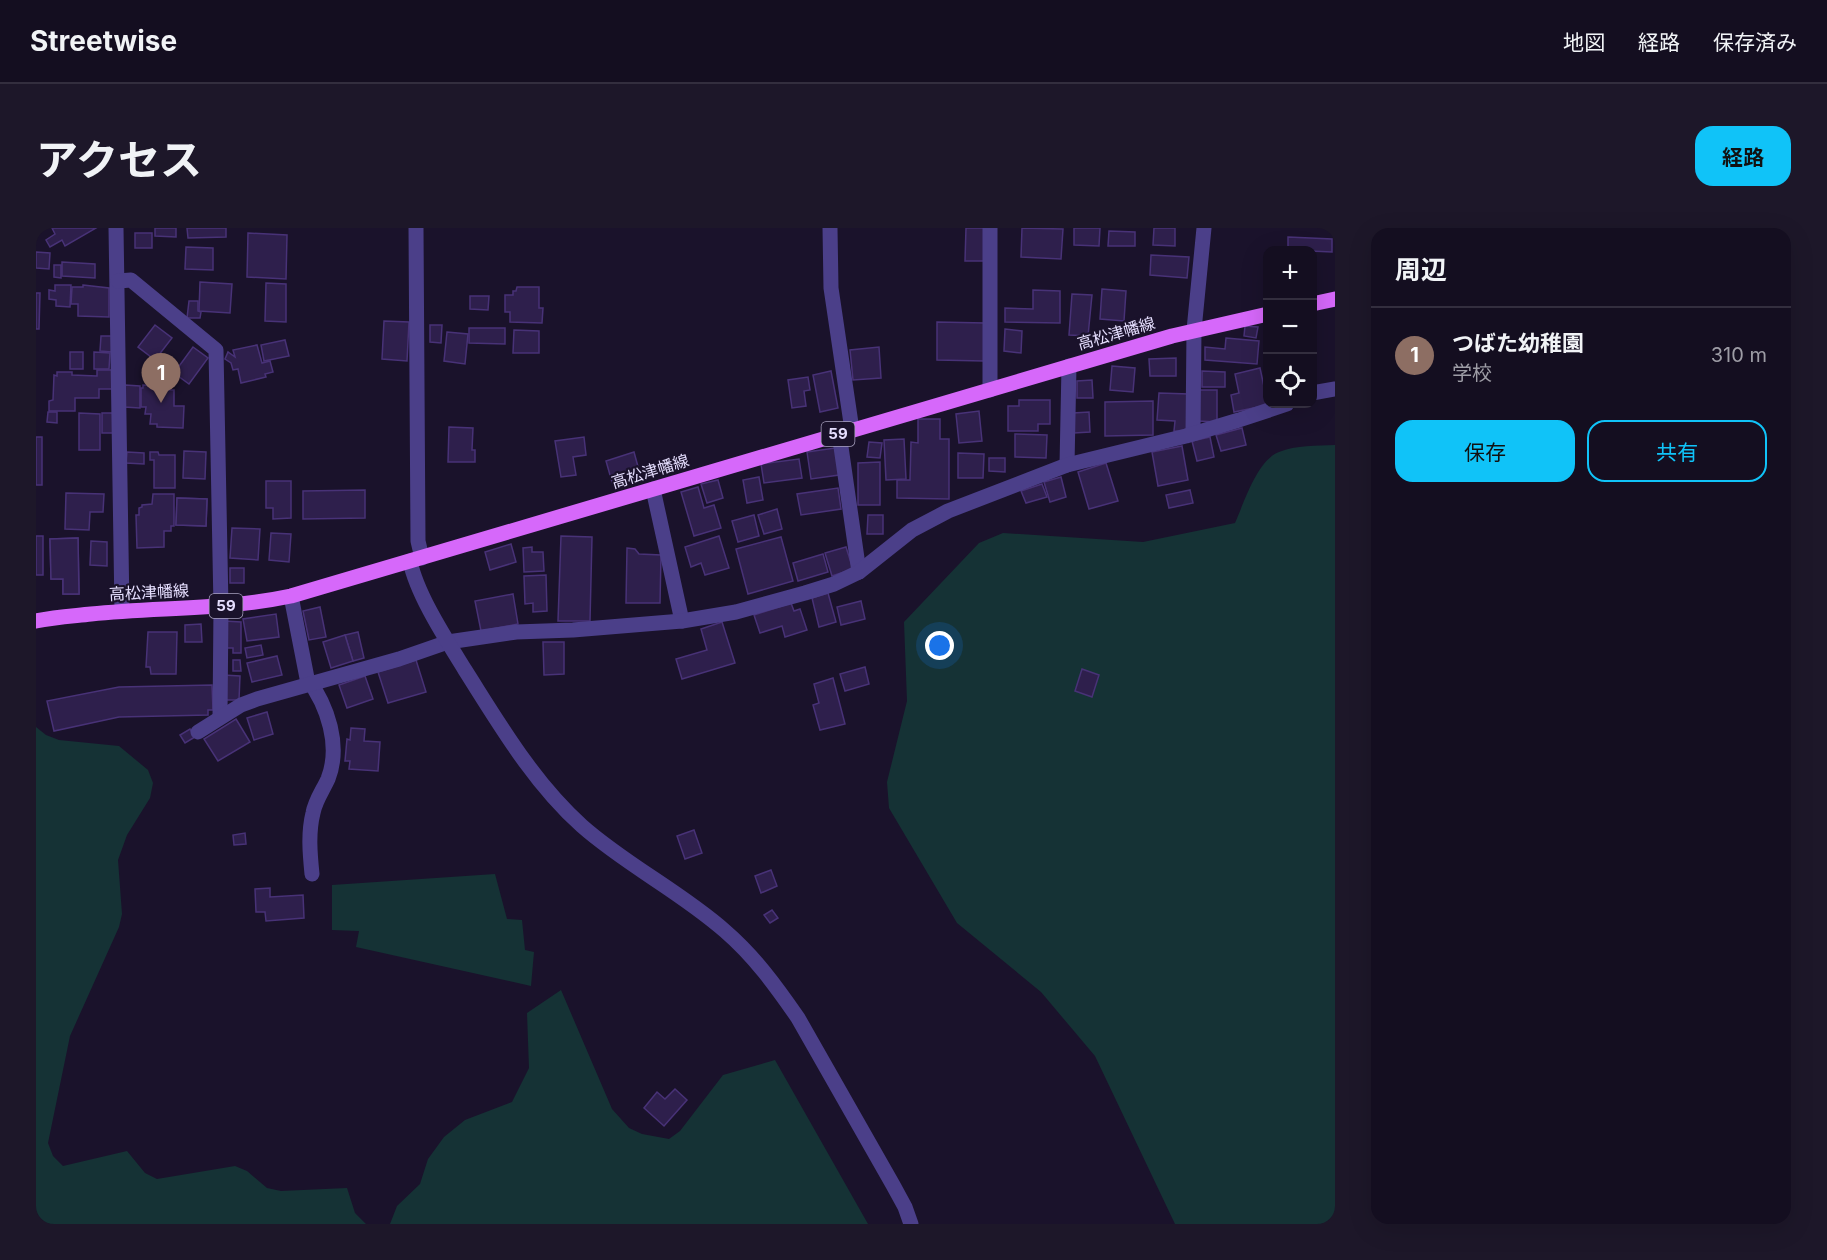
<!DOCTYPE html>
<html lang="ja">
<head>
<meta charset="utf-8">
<style>
  :root { --surface:#140e20; --page:#1d1729; --text:#f1f3f6; --muted:#9d9ca5; --line:#332e3e; --accent:#10c3f8 }
  body { margin:0; font-family:Inter,"Noto Sans JP",sans-serif; background:var(--page); color:var(--text) }
  .controls { position:absolute; right:18px; top:18px; display:grid; overflow:hidden; border-radius:12px; box-shadow:0 6px 24px #0002 }
  .controls button { width:54px; height:54px; display:grid; place-items:center; padding:0; border:0; border-bottom:2px solid var(--line); background:var(--surface); color:var(--text); font:30px sans-serif }
  .you { position:absolute; left:904px; top:418px; width:21px; height:21px; margin:-15px; border:4px solid #fff; border-radius:50%; background:#1a73e8; box-shadow:0 0 0 9px #1a73e833 }
  .badge { display:grid; place-items:center; width:39px; height:39px; border-radius:50%; background:var(--accent); color:#fff; font-size:20px; font-weight:700 }
  .pin { position:absolute; translate:-50% -50px; filter:drop-shadow(0 2px 3px #0008) }
  .pin::after { content:''; position:absolute; top:32px; width:21px; height:18px; background:inherit; clip-path:polygon(0 0,100% 0,50% 100%) }
  .list { margin:0; padding:0; list-style:none }
  h2 { display:flex; justify-content:space-between; align-items:center; height:78px; margin:0; padding:0 24px; font-size:26px }
  h2 small { font-size:20px; font-weight:400; color:var(--muted) }
  .list li { display:grid; grid-template-columns:39px 1fr auto; gap:18px; align-items:center; box-sizing:border-box; height:96px; padding:0 24px; border-top:2px solid var(--line) }
  .list b { display:block; font-size:22px; white-space:nowrap }
  .list p { margin:0; font-size:20px; white-space:nowrap; color:var(--muted) }
  .list em { font-size:20px; font-style:normal; color:var(--muted) }
  .actions { display:flex; gap:12px; padding:18px 24px }
  .actions a { flex:1; padding:14px 0; border:2px solid var(--accent); border-radius:18px; text-align:center; font-size:21px; color:var(--accent) }
  .actions .main { background:var(--accent); color:#111 }
  .icon { flex:none; width:33px; height:33px; fill:none; stroke:currentColor; stroke-width:2; stroke-linecap:round; stroke-linejoin:round }
  .map { position:relative; flex:none; width:1299px; height:996px; overflow:hidden; border-radius:18px }
  header { display:flex; align-items:center; gap:36px; box-sizing:border-box; height:84px; padding:0 30px; background:var(--surface); border-bottom:2px solid var(--line) }
  header strong { font-size:28px }
  nav { display:flex; gap:33px; margin-inline-start:auto; font-size:21px }
  .intro { display:flex; align-items:center; justify-content:space-between; box-sizing:border-box; height:144px; padding:0 36px }
  h1 { margin:0; font-size:42px }
  .button { padding:15px 27px; border-radius:18px; background:var(--accent); color:#111; font-size:21px; font-weight:700 }
  main { display:flex; gap:36px; padding:0 36px }
  aside { flex:1; background:var(--surface); border-radius:18px; box-shadow:0 6px 24px #0002 }
  .map>svg:first-child { display:block }
  .green { fill:#153235 }
  .building { fill:#2e1f4c; stroke:#483277; stroke-width:1.5 }
  .lines { fill:none; stroke-linecap:round; stroke-linejoin:round }
  .minor { stroke:#4b3f89; stroke-width:15 }
  .tertiary { stroke:#4b3f89; stroke-width:15 }
  .primary { stroke:#d668fa; stroke-width:15 }
  .labels { text-anchor:middle; stroke-width:4.5; stroke-linejoin:round; paint-order:stroke }
  .shield { fill:#1a122b; stroke:#a8a1bf; stroke-width:1.5 }
  .shield-label { font-size:15px; font-weight:bold; fill:#e5defe }
  .street-label { font-size:16px; fill:#e5defe; stroke:#1a122b }
</style>
</head>
<body>
<header>
<strong>Streetwise</strong>
<nav><a>地図</a><a>経路</a><a>保存済み</a></nav>
</header>
<div class="intro"><h1>アクセス</h1><a class="button">経路</a></div>
<main>
<div class="map">
<svg width="1299" height="996" viewBox="0 0 1299 996">
  <rect width="100%" height="100%" fill="#1a122b"/>
  <g class="green">
    <path d="M1299 217V996H1139L1059 828 1005 764 921 695 853 580 851 554 871 473 868 394 943 315 967 305 1107 314 1199 295C1208 275 1221 232 1243 224 1260 217 1281 218 1299 217Z"/>
    <path d="M0 499 10 507 23 512 83 518 112 542 117 555 114 570 91 607 82 632 86 686 83 699 34 808 12 915 17 928 27 938 91 923 109 945 121 951 199 938 211 943 231 960 245 963 311 960 319 985 330 996H0Z"/>
    <path d="M459 646 471 691 486 692 489 722 498 724 495 758 320 719 323 703 296 702V657Z"/>
    <path d="M525 762 576 881 593 900 606 906 633 911 644 903 687 847 739 832 832 996H354L361 978 384 956 392 931 408 909 429 892 476 874 493 840 491 785Z"/>
  </g>
  <g class="building">
    <path d="M16 0H60L29 18 26 12 14 19 10 12 19 6Z"/>
    <path d="M119 0H140V9L119 8Z"/>
    <path d="M151 0H190V9L152 10Z"/>
    <path d="M930 0H949L948 33H929Z"/>
    <path d="M986 0 1027 1 1025 31 985 29Z"/>
    <path d="M1038 0H1064L1063 18 1038 17Z"/>
    <path d="M1118 0H1139V18L1117 17Z"/>
    <path d="M1073 3 1099 4V18H1072Z"/>
    <rect x="99" y="5" width="17" height="15"/>
    <path d="M212 5 251 7 250 51 211 49Z"/>
    <path d="M1252 9 1296 11V24L1252 22Z"/>
    <path d="M150 19 177 20V42L149 41Z"/>
    <path d="M0 24 14 25 13 41 0 40Z"/>
    <path d="M1115 27 1153 29 1151 50 1114 47Z"/>
    <path d="M26 34 59 36V50L26 48Z"/>
    <path d="M18 37H25V50L18 49Z"/>
    <path d="M164 54 196 56 194 85 163 83Z"/>
    <path d="M230 55 250 56V94L229 93Z"/>
    <path d="M19 57H35L34 79 20 78V72L13 71V62L19 63Z"/>
    <path d="M47 57 73 60V89L42 88V76H35L36 59H47Z"/>
    <path d="M481 59H503V80H507L506 95 474 94V84H469V67H477V63H480Z"/>
    <path d="M1066 61 1090 63 1088 93 1064 91Z"/>
    <path d="M997 62 1024 63V95L969 94V80L997 81Z"/>
    <path d="M0 65H4L3 101H0Z"/>
    <path d="M1036 66 1056 67 1052 108 1033 107Z"/>
    <path d="M434 68H453L452 82 434 81Z"/>
    <path d="M153 73H162V83L165 84 164 90H151Z"/>
    <path d="M348 93 373 94 371 133 346 131Z"/>
    <path d="M901 94 949 95 948 133 901 132Z"/>
    <path d="M119 97 136 110 119 132 102 119Z"/>
    <path d="M394 97H406L405 115 394 114Z"/>
    <path d="M1209 98 1222 99 1220 110 1208 108Z"/>
    <path d="M433 100H469V116L433 115Z"/>
    <path d="M969 101 986 103 985 125 968 123Z"/>
    <path d="M478 102 503 103V125H477Z"/>
    <path d="M411 104 432 106 429 136 408 133Z"/>
    <path d="M65 108H76V124L64 123Z"/>
    <path d="M1190 110 1223 113 1221 136 1169 132V119L1189 121Z"/>
    <path d="M249 112 253 128 228 133 225 117Z"/>
    <path d="M221 117 226 135 234 133 237 144 229 146 230 149 205 155 202 141 197 142 195 135 189 131 192 124 199 129 197 122Z"/>
    <path d="M157 119 172 130 153 156 138 145Z"/>
    <path d="M843 119 845 150 817 152 814 122Z"/>
    <rect x="34" y="124" width="13" height="17"/>
    <path d="M58 124 74 125 73 141H58Z"/>
    <path d="M1140 130V148H1114L1113 131Z"/>
    <path d="M1076 138 1099 140 1097 164 1074 162Z"/>
    <path d="M1224 140 1232 177 1198 184 1195 167 1203 165 1199 146Z"/>
    <path d="M61 142H76V161H63V170H39V183H13V173L17 172 18 147 21 148V144H36V147L61 148Z"/>
    <path d="M795 143 802 180 784 184 777 147Z"/>
    <path d="M1166 143 1189 144V159H1166Z"/>
    <path d="M772 149 774 162 768 163 770 178 756 180 752 152Z"/>
    <path d="M1056 152 1057 170H1041V153Z"/>
    <path d="M89 157 104 158V180L88 179Z"/>
    <path d="M107 157 131 158V162H138V178H148L147 200 121 199V196H114L115 186H109L110 179H105V160H107Z"/>
    <path d="M1163 162H1181V194L1162 193Z"/>
    <path d="M1123 165 1153 166 1152 204 1138 203 1139 193 1121 192Z"/>
    <path d="M983 172H1014V196H1002V203H972V178H983Z"/>
    <path d="M1117 173V207L1069 208V174Z"/>
    <path d="M943 183 946 213 923 215 920 186Z"/>
    <path d="M12 184H21V195L11 194Z"/>
    <path d="M1053 184 1054 204 1038 205 1037 185Z"/>
    <path d="M43 185 64 186V222H43Z"/>
    <rect x="66" y="185" width="11" height="20"/>
    <path d="M882 191H904V211H913V271L861 270V252H874L875 214 882 215Z"/>
    <path d="M413 199 437 200 436 222H439V234H412Z"/>
    <path d="M1206 200 1210 217 1185 223 1180 207Z"/>
    <path d="M979 206 1011 207 1010 230 979 229Z"/>
    <rect x="0" y="209" width="6" height="48"/>
    <path d="M548 209 550 227 537 229 540 247 525 249 519 213Z"/>
    <path d="M1174 209 1178 229 1161 233 1156 213Z"/>
    <path d="M868 211 870 251 850 252 848 212Z"/>
    <path d="M833 214 846 215 844 230 831 229Z"/>
    <path d="M1146 218 1152 252 1122 258 1116 224Z"/>
    <path d="M799 220 803 247 775 251 771 224Z"/>
    <path d="M148 223 170 224 169 251 147 250Z"/>
    <path d="M91 224 108 225V236L90 235Z"/>
    <path d="M114 224H122L123 227H139V260H118V232H114Z"/>
    <path d="M598 224 604 246 576 254 570 233Z"/>
    <path d="M922 225 948 226 947 250H922Z"/>
    <path d="M953 230H969V244L953 243Z"/>
    <path d="M763 231 766 250 728 255 725 236Z"/>
    <path d="M844 234V277H822V235Z"/>
    <path d="M1070 235 1082 273 1053 281 1042 244Z"/>
    <path d="M723 249 727 272 711 275 707 252Z"/>
    <path d="M1025 249 1030 269 1014 274 1008 254Z"/>
    <path d="M682 252 687 270 671 275 665 256Z"/>
    <path d="M230 253H255V290L237 291V280H230Z"/>
    <path d="M1006 256 1011 269 990 275 985 263Z"/>
    <path d="M662 259 668 280 678 277 685 300 658 308 645 264Z"/>
    <path d="M802 260 805 281 765 287 761 266Z"/>
    <path d="M329 262V290L267 291V263Z"/>
    <path d="M1154 262 1157 275 1133 280 1130 267Z"/>
    <path d="M30 265 68 266 67 284H54L53 302 29 301Z"/>
    <path d="M117 266H138V298H135V303H128V319L101 320 100 287H103V280L106 279V277L116 276Z"/>
    <path d="M141 270 171 271 170 298 140 297Z"/>
    <path d="M141 270 171 271 170 298 140 297Z"/>
    <path d="M741 281 746 301 728 306 722 287Z"/>
    <path d="M718 287 723 308 702 314 696 293Z"/>
    <path d="M832 287H847V306H831Z"/>
    <path d="M196 300 224 301 222 332 194 330Z"/>
    <path d="M235 305 255 306 253 334 233 332Z"/>
    <rect x="0" y="308" width="7" height="39"/>
    <path d="M525 308 556 309 554 393H522Z"/>
    <path d="M683 308 693 340 669 347 665 335 655 339 649 319Z"/>
    <path d="M745 309 757 353 712 366 700 321Z"/>
    <path d="M42 310 43 366H27V351H15L14 311Z"/>
    <path d="M42 310 43 366H27V351H15L14 311Z"/>
    <path d="M55 313 71 314V338L54 337Z"/>
    <path d="M475 316 480 334 454 342 449 324Z"/>
    <path d="M496 319V324H507L508 343 488 344 487 320Z"/>
    <path d="M810 319 817 341 796 348 789 325Z"/>
    <path d="M591 320 599 321 603 326 625 327 624 375H590Z"/>
    <path d="M787 326 792 344 762 353 757 335Z"/>
    <rect x="194" y="340" width="14" height="15"/>
    <path d="M510 347 511 383 497 384V375L489 376 488 348Z"/>
    <path d="M792 365 800 394 783 399 776 370Z"/>
    <path d="M477 366 482 396 445 403 439 373Z"/>
    <path d="M825 373 829 391 805 397 801 379Z"/>
    <path d="M755 375 758 383 764 381 771 402 749 409 746 398 724 405 718 387Z"/>
    <path d="M284 379 290 409 273 412 267 383Z"/>
    <path d="M240 386 243 409 211 413 207 391Z"/>
    <path d="M188 393 205 394V425H197V420H188Z"/>
    <path d="M686 394 699 435 646 451 640 431 671 422 665 401Z"/>
    <path d="M165 396 166 414H149V397Z"/>
    <path d="M112 404H141L140 446H115L114 439H110Z"/>
    <path d="M322 404 328 430 317 433 309 407Z"/>
    <path d="M309 407 317 433 295 440 287 414Z"/>
    <path d="M507 414H528V446L508 447Z"/>
    <path d="M225 417 227 427 211 430 209 420Z"/>
    <path d="M241 428 246 447 216 454 211 435Z"/>
    <path d="M197 432H204L205 443H197Z"/>
    <path d="M380 432 390 464 352 475 342 444Z"/>
    <path d="M829 439 833 456 809 463 804 446Z"/>
    <path d="M1046 441 1063 447 1056 469 1039 463Z"/>
    <path d="M187 447 204 448 203 472H188Z"/>
    <path d="M329 448 337 471 311 480 303 457Z"/>
    <path d="M797 450 809 496 784 502 777 477 783 475 778 456Z"/>
    <path d="M176 457 177 482H172V487L83 489 18 503 11 473 83 459Z"/>
    <path d="M231 484 237 506 218 512 211 490Z"/>
    <path d="M200 491 214 514 182 533 168 511Z"/>
    <path d="M315 500 329 501 328 513 344 514 342 543 313 541 314 533H309L311 511 314 512Z"/>
    <path d="M154 501 159 509 149 515 144 507Z"/>
    <path d="M658 602 666 625 649 631 641 608Z"/>
    <path d="M209 605 210 616 198 617 197 607Z"/>
    <path d="M735 642 741 658 725 665 719 648Z"/>
    <path d="M234 660V669L267 667 268 690 230 693 229 684H220L219 661Z"/>
    <path d="M736 682 742 690 734 695 728 687Z"/>
    <path d="M639 861 651 872 628 898 608 880 621 864 629 871Z"/>
  </g>
  <g class="lines">
    <g class="minor">
      <path d="M80 0 86 383"/>
      <path d="M380 0 382 313 386 330"/>
      <path d="M794 0 795 60 816 202"/>
      <path d="M82 53 95 52 180 122 185 379 184 489"/>
      <path d="M954 162V0"/>
      <path d="M1276 165 1299 161"/>
      <path d="M803 205 823 344"/>
      <path d="M1157 205 1158 102 1168 0"/>
      <path d="M1031 237 1033 138"/>
      <path d="M617 261 646 393"/>
      <path d="M255 368 271 450C292 478 305 518 292 551 287 562 279 573 277 585 272 605 274 626 276 646"/>
      <path d="M162 504 205 477 221 471 363 431 412 414 480 404 537 402 646 393 700 384 769 365 798 356 823 344 876 302 912 283 1031 237 1150 208 1203 192 1251 176"/>
    </g>
    <path class="tertiary" d="M374 333C381 367 410 411 429 442 464 497 497 554 546 598 590 637 645 664 689 703 718 728 740 758 762 790L857 957 869 979 875 996"/>
    <g class="primary">
      <path d="M1276 76 1299 71"/>
      <path d="M0 393C18 389 37 388 55 386 122 379 189 382 255 368L1136 108 1232 86"/>
    </g>
  </g>
  <g class="labels">
    <g class="shield">
      <rect x="785.5" y="194" width="33" height="24" rx="4.5"/>
      <rect x="173.5" y="366" width="33" height="24" rx="4.5"/>
    </g>
    <g class="shield-label">
      <text x="802" y="211">59</text>
      <text x="190" y="383">59</text>
    </g>
    <g class="street-label">
      <text transform="translate(1080 105) rotate(-16)" y="6">高松津幡線</text>
      <text transform="translate(614 243) rotate(-17)" y="6">高松津幡線</text>
      <text transform="translate(113 364) rotate(-3)" y="6">高松津幡線</text>
    </g>
  </g>
</svg>
<div class="controls">
<button>+</button>
<button>−</button>
<button><svg class="icon" aria-label="locate" viewBox="0 0 24 24"><circle cx="12" cy="12" r="6"/><path d="M12 2v4M12 18v4M2 12h4M18 12h4"/></svg></button>
</div>
<div class="you"></div>
<div class="pin badge" style="left:125px;top:175px;background:#8d6e63">1</div>
</div>
<aside>
<h2>周辺<small></small></h2>
<ul class="list">
<li><span class="badge" style="background:#8d6e63">1</span><div><b>つばた幼稚園</b><p>学校</p></div><em>310 m</em></li>
</ul>
<div class="actions"><a class="main">保存</a><a>共有</a></div>
</aside>
</main>
</body>
</html>
